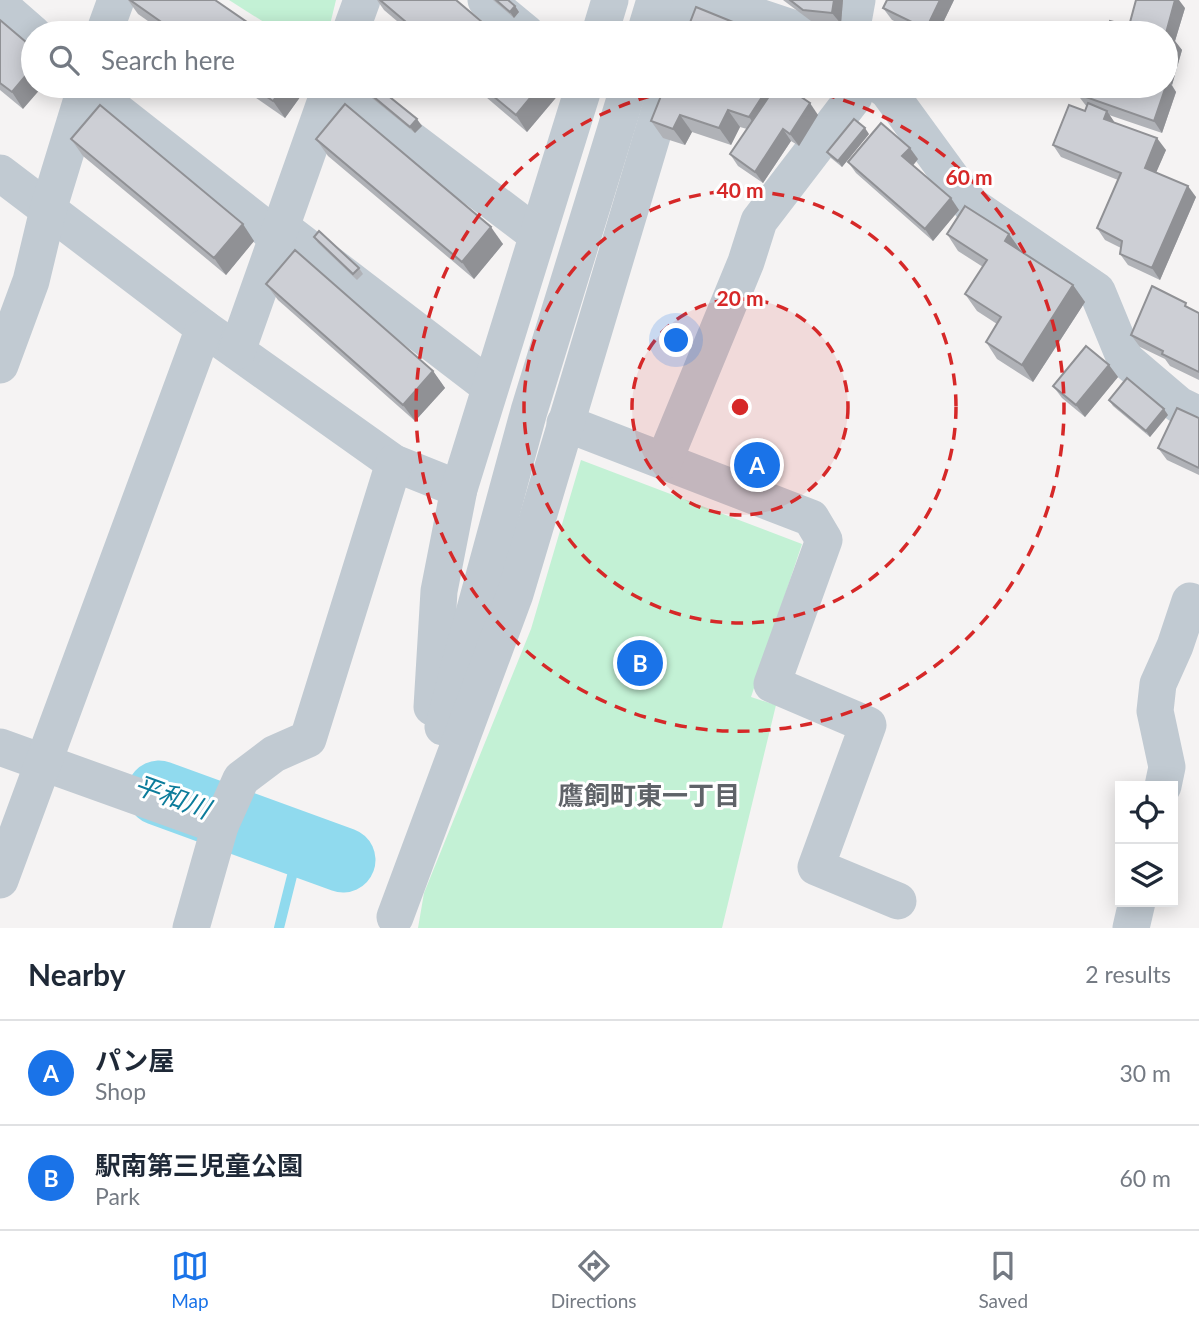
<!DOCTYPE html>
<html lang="en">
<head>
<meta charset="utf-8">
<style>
  :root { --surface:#fff; --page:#f2f2f3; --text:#1f2937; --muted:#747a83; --line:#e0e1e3; --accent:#1a73e8 }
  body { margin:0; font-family:Lato,"Noto Sans JP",sans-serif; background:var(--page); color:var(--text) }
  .controls { position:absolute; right:21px; bottom:21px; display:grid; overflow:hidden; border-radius:0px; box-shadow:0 4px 18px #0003 }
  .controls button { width:63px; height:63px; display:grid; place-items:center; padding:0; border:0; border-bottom:2px solid var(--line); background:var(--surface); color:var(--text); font:35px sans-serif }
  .you { position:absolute; left:677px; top:341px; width:24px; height:24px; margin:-18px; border:5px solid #fff; border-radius:50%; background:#1a73e8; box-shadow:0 0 0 10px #1a73e833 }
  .badge { display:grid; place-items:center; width:46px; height:46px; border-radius:50%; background:var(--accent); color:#fff; font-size:23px; font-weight:700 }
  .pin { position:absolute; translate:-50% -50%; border:4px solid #fff; box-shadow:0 2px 7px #0006 }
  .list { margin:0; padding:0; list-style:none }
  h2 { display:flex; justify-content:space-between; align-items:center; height:91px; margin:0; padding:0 28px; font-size:30px }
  h2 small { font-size:23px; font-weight:400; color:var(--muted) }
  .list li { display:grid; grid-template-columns:46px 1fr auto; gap:21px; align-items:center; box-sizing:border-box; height:105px; padding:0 28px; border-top:2px solid var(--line) }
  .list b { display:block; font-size:26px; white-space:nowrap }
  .list p { margin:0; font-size:23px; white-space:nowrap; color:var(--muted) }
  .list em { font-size:23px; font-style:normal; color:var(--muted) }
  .icon { flex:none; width:38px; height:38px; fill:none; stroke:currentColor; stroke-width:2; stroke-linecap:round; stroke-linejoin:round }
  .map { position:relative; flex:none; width:1199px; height:928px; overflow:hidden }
  .search { position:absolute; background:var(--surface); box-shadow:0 4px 18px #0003; left:21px; right:21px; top:21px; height:77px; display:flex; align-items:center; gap:18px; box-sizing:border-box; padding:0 24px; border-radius:38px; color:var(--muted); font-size:26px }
  .sheet { height:301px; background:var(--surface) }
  nav { display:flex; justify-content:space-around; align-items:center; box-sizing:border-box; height:98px; border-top:2px solid var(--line); background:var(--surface); font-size:19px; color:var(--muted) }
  nav a { display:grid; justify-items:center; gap:4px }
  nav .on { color:var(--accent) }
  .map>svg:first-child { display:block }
  .green { fill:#c3f1d5 }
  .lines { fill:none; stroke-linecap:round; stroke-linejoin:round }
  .stream { stroke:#90daee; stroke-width:10 }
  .river { stroke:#90daee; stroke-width:65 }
  .minor { stroke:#c1cad2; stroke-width:37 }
  .wall { fill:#b0b2b7 }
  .shaded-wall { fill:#909195 }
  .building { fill:#cdcfd5; stroke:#909195; stroke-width:2 }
  .ring { fill:none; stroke:#d62828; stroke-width:3.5; stroke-dasharray:12 9 }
  .labels { text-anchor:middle; stroke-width:6; stroke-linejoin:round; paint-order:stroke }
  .neighbourhood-label { font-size:26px; font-weight:bold; fill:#5f6368; stroke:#fff }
  .water-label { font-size:26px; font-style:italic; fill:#0c7c9b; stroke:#fff }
  .centre { fill:#d62828; stroke:#fff; stroke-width:3.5 }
  .ring-label { font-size:21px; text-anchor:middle; font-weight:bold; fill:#d62828; stroke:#fff; stroke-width:6; stroke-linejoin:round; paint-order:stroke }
</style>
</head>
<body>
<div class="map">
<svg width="1199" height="928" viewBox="0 0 1199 928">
  <rect width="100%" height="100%" fill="#f5f3f3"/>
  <g class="green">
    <path d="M229 0H336L328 33H281Z"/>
    <path d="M581 460 802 544 751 697 776 705 722 928H418L424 893 531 629Z"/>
  </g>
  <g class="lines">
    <path class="stream" d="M279 928 300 844"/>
    <path class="river" d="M159 793 343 860"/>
    <g class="minor">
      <path d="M486 0 526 33"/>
      <path d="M708 0 807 33"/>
      <path d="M0 5 33 34"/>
      <path d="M104 33 116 0"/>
      <path d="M350 33 362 0"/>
      <path d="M600 33 610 0"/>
      <path d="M645 33 655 0"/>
      <path d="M682 33 692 0"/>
      <path d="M851 33 857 0"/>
      <path d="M340 86 537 235"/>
      <path d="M881 86 888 91 971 205 1097 291 1125 359 1179 405 1199 415"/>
      <path d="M86 87 277 237"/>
      <path d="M0 173 204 328 394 463 459 489"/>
      <path d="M281 227 490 387"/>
      <path d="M237 351 331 86"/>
      <path d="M0 365 31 281 48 210 86 86"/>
      <path d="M565 423 811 518 824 540 772 684 868 725 816 867 898 901"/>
      <path d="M664 461 746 262 759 221 854 97 857 86"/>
      <path d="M432 707 439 591 459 489 584 86"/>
      <path d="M443 727 529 411 629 86"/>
      <path d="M0 747 220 826"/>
      <path d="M1163 786 1167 767 1155 711 1158 684 1175 646 1190 601"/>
      <path d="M0 880 204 328"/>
      <path d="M395 917 515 594 667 86"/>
      <path d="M191 928 220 826 241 779 274 754 308 739 394 463"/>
      <path d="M1131 928 1137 902"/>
    </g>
  </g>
  <g class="wall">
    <path d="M128 0H215L263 33H165L138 14Z"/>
    <path d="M377 0H456L495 33H411L384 10Z"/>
    <path d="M493 0H508L515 6 519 12 514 18Z"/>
    <path d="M783 0H843L841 24 811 21Z"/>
    <path d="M954 0 938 33H920L892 20 883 8Z"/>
    <path d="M1185 8 1175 41 1182 50 1172 85 1176 92 1162 133 1109 115 1115 123 1166 150 1156 172 1196 197 1160 280 1128 265 1120 254 1121 248 1105 240 1097 228 1118 180 1061 157 1053 145 1085 111 1087 107 1077 94 1166 86V33L1129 26Z"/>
    <path d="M0 20 23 109 0 90Z"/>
    <path d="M239 86H308L285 118Z"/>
    <path d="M473 86H553L559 94 527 132Z"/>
    <path d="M790 86 789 89 818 115 799 146 791 141 763 183 738 166 730 154 747 129 740 127 731 145 692 132 685 145 663 138 651 121Z"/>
    <path d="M363 88 422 126 415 133 367 94Z"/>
    <path d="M869 134 842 167 831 158 827 152Z"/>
    <path d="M71 139 254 241 226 275 83 156Z"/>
    <path d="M316 139 503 244 474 279 328 156Z"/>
    <path d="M918 159 913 165 959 210 933 241 856 173 848 162Z"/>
    <path d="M947 234H1009L1021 251 1073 285 1085 302 1033 382 997 359 986 342 997 324 977 311 965 294 983 267 958 251Z"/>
    <path d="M314 237 359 268 363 274 357 280 318 243Z"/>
    <path d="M266 284 433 371 445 388 415 421 278 300Z"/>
    <path d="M1189 308 1199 313V380L1170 366 1165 359 1140 347 1131 335Z"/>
    <path d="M1109 365 1118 377 1085 417 1062 398 1053 386Z"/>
    <path d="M1109 400 1168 415 1150 437 1113 406Z"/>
    <path d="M1199 418V475L1167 460 1158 448Z"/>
  </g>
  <g class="shaded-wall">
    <path d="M834 0H843L841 24 832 13Z"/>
    <path d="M940 0H954L938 33H929L926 29Z"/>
    <path d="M1175 0H1179L1185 8 1175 41 1182 50 1172 85 1166 77V33Z"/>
    <path d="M515 6 519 12 514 18 510 12Z"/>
    <path d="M33 67V86H43L23 109 12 92Z"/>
    <path d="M1168 80 1176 92 1162 133 1154 121Z"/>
    <path d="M284 86H308L285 118 273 101Z"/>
    <path d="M540 86H553L559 94 527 132 516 115Z"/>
    <path d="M769 86H790L787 93 761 134 749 117Z"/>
    <path d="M810 103 818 115 799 146 790 134Z"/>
    <path d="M728 110 740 127 731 145 719 128Z"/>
    <path d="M1107 111 1115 123 1104 119Z"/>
    <path d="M680 115 692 132 685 145 673 129Z"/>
    <path d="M417 119 422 126 415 133 410 127Z"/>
    <path d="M865 128 869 134 842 167 838 161Z"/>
    <path d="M783 129 791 141 763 183 755 172Z"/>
    <path d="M1157 138 1166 150 1153 180 1145 168Z"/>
    <path d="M910 148 918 159 911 168 902 156Z"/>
    <path d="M1188 186 1196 197 1160 280 1152 268Z"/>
    <path d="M951 198 959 210 933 241 925 229Z"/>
    <path d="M243 224 254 241 226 275 214 258Z"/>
    <path d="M491 227 503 244 474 279 462 262Z"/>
    <path d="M1009 234 1021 251 1016 258 1005 241Z"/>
    <path d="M1073 285 1085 302 1033 382 1022 365Z"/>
    <path d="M1109 365 1118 377 1085 417 1076 405Z"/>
    <path d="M433 371 445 388 415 421 403 405Z"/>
    <path d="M1164 409 1168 415 1150 437 1146 431Z"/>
  </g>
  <g class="building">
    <path d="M130 0H215L263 33H177Z"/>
    <path d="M380 0H456L495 33H419Z"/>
    <path d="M496 0H508L515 6 510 12Z"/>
    <path d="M790 0H834L832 13 803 10Z"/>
    <path d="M887 0H940L926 29 883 8Z"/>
    <path d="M1136 0H1175L1166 33H1107L1110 21 1129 26Z"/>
    <path d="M696 7 760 33H686Z"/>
    <path d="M0 20 33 48V67L12 92 0 83Z"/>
    <path d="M1166 37 1173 38 1166 66Z"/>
    <path d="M1166 79 1168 80 1154 121 1077 94 1080 86H1166Z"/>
    <path d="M251 86H284L273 101Z"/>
    <path d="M365 86H376L417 119 410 127 363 88Z"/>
    <path d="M481 86H540L516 115Z"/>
    <path d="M665 86H769L749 117 728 110 719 128 680 115 673 129 651 121Z"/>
    <path d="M776 86H785L810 103 790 134 783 129 755 172 730 154Z"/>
    <path d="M1088 103 1107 111 1104 119 1157 138 1145 168 1188 186 1152 268 1120 254 1122 241 1097 228 1121 173 1053 145 1069 105 1085 111Z"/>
    <path d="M345 104 491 227 462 262 316 139Z"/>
    <path d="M100 105 243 224 214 258 71 139Z"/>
    <path d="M854 119 865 128 838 161 827 152Z"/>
    <path d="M881 123 910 148 902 156 951 198 925 229 848 162Z"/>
    <path d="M965 206 1009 234 1005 241 1073 285 1022 365 986 342 1001 317 965 294 987 260 947 234Z"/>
    <path d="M319 231 359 268 353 274 314 237Z"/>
    <path d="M295 250 433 371 403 405 266 284Z"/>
    <path d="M1152 286 1186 303 1185 306 1199 313V372L1162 354 1163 351 1131 335Z"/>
    <path d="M1086 346 1109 365 1076 405 1053 386Z"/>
    <path d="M1127 378 1164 409 1146 431 1109 400Z"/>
    <path d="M1177 408 1199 418V468L1158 448Z"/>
  </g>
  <circle cx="740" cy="407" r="108" fill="#d62828" fill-opacity=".12"/>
  <g class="ring">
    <circle cx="740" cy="407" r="108"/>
    <circle cx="740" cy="407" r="216"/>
    <path d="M782 86A324 324 0 1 1 698 86"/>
  </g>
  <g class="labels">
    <g class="neighbourhood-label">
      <text x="649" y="805">鷹飼町東一丁目</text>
    </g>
    <g class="water-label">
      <text transform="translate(172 797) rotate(20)" y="9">平和川</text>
    </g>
  </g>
  <circle cx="740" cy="407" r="10" class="centre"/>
  <g class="ring-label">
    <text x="969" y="185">60 m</text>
    <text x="740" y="198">40 m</text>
    <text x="740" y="306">20 m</text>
  </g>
</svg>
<div class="controls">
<button><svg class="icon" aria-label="locate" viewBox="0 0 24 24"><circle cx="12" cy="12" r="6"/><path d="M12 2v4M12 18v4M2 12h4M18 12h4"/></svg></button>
<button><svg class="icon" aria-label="layers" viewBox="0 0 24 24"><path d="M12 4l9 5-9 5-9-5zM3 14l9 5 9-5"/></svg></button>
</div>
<div class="you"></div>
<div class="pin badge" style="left:757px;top:465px">A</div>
<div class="pin badge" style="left:640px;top:663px">B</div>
<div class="search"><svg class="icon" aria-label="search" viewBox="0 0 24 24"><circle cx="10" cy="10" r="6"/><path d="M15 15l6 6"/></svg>Search here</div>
</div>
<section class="sheet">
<h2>Nearby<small>2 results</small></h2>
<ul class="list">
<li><span class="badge">A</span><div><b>パン屋</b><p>Shop</p></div><em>30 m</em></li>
<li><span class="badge">B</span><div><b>駅南第三児童公園</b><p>Park</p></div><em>60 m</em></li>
</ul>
</section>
<nav>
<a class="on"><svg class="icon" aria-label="map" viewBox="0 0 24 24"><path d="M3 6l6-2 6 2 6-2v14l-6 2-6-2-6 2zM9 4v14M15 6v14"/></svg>Map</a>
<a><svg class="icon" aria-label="directions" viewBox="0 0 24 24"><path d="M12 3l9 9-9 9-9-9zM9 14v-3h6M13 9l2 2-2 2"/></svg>Directions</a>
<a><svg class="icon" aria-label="saved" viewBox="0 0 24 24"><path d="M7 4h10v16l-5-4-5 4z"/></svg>Saved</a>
</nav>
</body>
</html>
